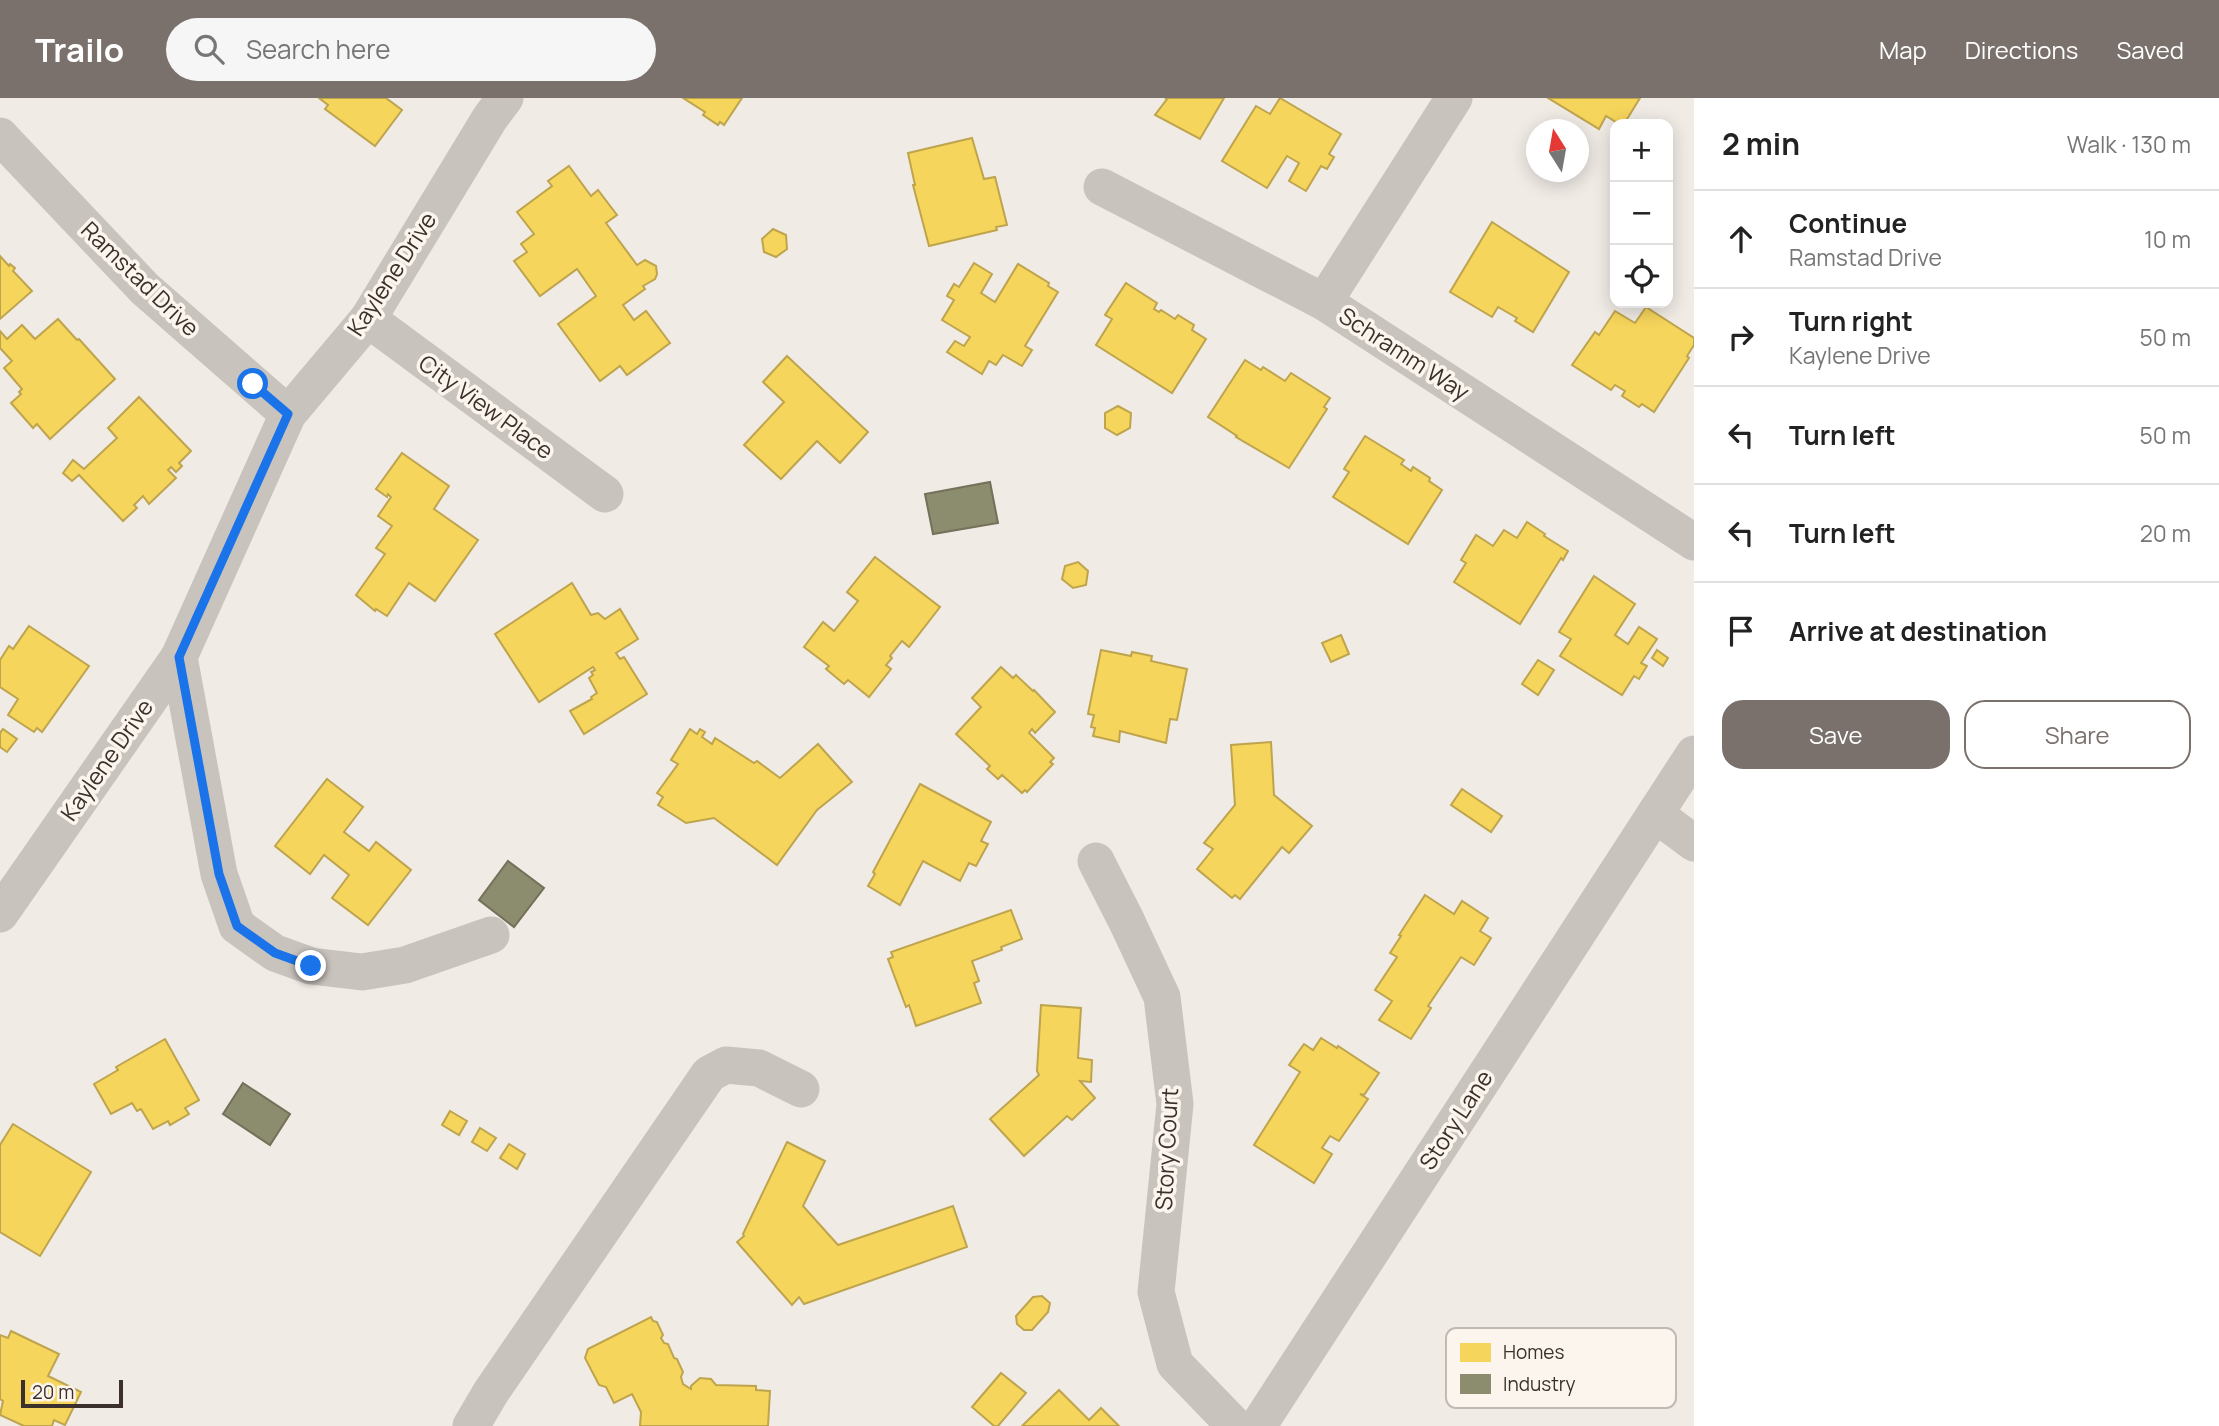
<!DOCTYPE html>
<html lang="en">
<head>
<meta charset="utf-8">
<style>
  :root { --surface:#fff; --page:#f6f6f6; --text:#222; --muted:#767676; --line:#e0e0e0; --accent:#7a716c }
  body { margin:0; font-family:Manrope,sans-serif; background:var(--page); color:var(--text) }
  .controls { position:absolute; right:21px; top:21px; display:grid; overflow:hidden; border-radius:14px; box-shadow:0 4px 18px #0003 }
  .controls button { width:63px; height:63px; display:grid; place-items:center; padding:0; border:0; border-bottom:2px solid var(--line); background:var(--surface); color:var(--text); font:35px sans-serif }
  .compass { position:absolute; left:1526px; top:21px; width:63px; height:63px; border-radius:50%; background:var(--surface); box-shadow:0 4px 18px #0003; rotate:349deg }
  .scale { position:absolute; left:21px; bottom:18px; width:102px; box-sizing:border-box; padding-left:7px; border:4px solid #3b302b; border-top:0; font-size:19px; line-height:24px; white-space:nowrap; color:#3b302b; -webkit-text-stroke:5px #fbf5ee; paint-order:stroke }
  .stop { position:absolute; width:21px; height:21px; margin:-16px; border:5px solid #1a73e8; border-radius:50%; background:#fff }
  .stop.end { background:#1a73e8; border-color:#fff; box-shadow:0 2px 7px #0008 }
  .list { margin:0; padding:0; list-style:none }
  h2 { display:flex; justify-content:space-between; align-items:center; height:91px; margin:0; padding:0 28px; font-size:30px }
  h2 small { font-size:23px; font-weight:400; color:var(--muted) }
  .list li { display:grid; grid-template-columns:46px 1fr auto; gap:21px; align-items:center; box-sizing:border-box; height:98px; padding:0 28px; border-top:2px solid var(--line) }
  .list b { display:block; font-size:26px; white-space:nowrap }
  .list p { margin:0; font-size:23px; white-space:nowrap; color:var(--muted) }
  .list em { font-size:23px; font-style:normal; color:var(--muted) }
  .actions { display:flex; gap:14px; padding:21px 28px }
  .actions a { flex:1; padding:16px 0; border:2px solid var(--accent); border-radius:21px; text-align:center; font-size:24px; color:var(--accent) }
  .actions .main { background:var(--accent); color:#fff }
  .icon { flex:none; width:38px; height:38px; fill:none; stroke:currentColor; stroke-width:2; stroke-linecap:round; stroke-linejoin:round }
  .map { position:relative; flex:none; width:1694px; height:1328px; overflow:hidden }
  header { display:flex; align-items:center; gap:42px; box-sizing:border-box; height:98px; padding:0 35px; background:var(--accent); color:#fff }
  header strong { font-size:33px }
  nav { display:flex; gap:38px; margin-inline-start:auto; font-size:24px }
  .search { width:490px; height:63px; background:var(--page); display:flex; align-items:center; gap:18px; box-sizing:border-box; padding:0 24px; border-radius:38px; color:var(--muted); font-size:26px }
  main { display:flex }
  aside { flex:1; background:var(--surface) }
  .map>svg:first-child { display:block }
  .homes { fill:#f6d55c; stroke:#bea44d; stroke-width:2 }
  .industry { fill:#8c8c6e; stroke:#74705a; stroke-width:2 }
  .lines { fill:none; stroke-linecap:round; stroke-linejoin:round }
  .minor { stroke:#c9c3be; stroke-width:37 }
  .route { stroke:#1a73e8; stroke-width:9 }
  .labels { text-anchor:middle; stroke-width:7; stroke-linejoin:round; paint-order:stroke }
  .street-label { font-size:23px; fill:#3b302b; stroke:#fbf5ee }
  .key { fill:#fbf5ee; stroke:#c1bab4; stroke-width:2 }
  .key-label { font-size:19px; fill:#3b302b }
</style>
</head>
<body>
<header>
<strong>Trailo</strong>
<div class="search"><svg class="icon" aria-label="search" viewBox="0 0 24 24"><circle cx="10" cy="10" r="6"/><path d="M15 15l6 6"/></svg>Search here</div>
<nav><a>Map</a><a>Directions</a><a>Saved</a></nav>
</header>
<main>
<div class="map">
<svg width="1694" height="1328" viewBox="0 0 1694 1328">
  <rect width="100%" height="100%" fill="#f0ebe5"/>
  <g class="homes">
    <path d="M319 0H386L402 12 375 48 325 11 328 7Z"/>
    <path d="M683 0H742L724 27 720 24 718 27 703 17 705 14Z"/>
    <path d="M1165 0H1224L1200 41 1155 17 1167 1Z"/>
    <path d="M1280 0 1341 36 1329 56 1334 59 1327 71 1321 68 1306 93 1289 83 1299 65 1287 58 1267 90 1222 63 1256 8 1270 16Z"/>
    <path d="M1548 0H1640L1624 26H1619L1606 18 1599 31Z"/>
    <path d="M972 40 984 81 995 79 1007 127 996 129 997 132 929 148 913 87H915L908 55Z"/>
    <path d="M569 68 591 98 598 92 617 117 606 125 637 167 645 162 656 168 657 176 655 181 643 188 645 191 623 207 634 222 646 213 670 245 627 277 620 268 600 283 558 226 596 198 577 171 540 198 514 163 527 154 521 146 534 136 517 114 552 88 548 83Z"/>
    <path d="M1492 124 1569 174 1533 234 1515 223 1517 220 1498 209 1492 219 1450 194Z"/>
    <path d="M773 131 786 137 787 151 776 159 764 154 762 141Z"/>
    <path d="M0 158 9 168 10 166 15 170 13 173 32 193 0 221Z"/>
    <path d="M974 165 992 176 981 195 995 204 1018 166 1049 185 1048 188 1058 194 1025 248 1032 252 1022 268 1003 257 996 267 989 263 982 276 947 254 955 243 964 248 970 239 942 222 954 202 947 198 954 186 959 189Z"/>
    <path d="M1126 185 1157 205 1154 211 1159 214 1161 212 1175 221 1178 217 1194 227 1192 232 1206 241 1172 295 1096 247 1112 221 1105 217Z"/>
    <path d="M1646 209 1694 240V247L1687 258 1689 260 1654 314 1642 306 1639 309 1622 298 1625 293 1615 287 1611 292 1572 267 1595 234 1599 237 1615 213 1635 225Z"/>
    <path d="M58 221 77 242 79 241 115 281 50 341 37 326 33 330 11 305 21 296 19 294 22 291 4 270 12 263 0 250V233L7 241 22 227 35 241Z"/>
    <path d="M787 258 868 334 840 365 817 343 781 381 744 347 784 304 763 284Z"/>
    <path d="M1245 262 1261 272 1263 269 1285 283 1291 275 1330 300 1324 309 1327 311 1289 370 1236 339 1237 338 1208 319Z"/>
    <path d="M139 299 191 353 179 365 182 368 176 374 171 369 168 372 176 380 149 406 143 398 134 407 137 410 123 423 79 377 72 383 63 375 73 362 84 371 117 340 108 330Z"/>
    <path d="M1118 308 1131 315 1130 330 1117 337 1105 330V315Z"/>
    <path d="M1365 338 1404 362 1401 366 1411 373 1413 369 1430 380 1429 383 1442 392 1408 446 1333 399 1349 374 1344 371Z"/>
    <path d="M402 355 449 388 434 411 478 442 435 503 409 485 387 518 376 511 375 513 356 497 385 456 376 450 392 428 378 418 391 399 388 396 387 399 376 391Z"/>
    <path d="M1527 424 1545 436 1544 438 1568 453 1563 462 1561 460 1520 526 1454 484 1466 465 1461 462 1476 437 1493 448 1504 432 1517 440Z"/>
    <path d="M875 459 940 509 909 549 902 543 890 558 892 560 886 567 891 571 869 599 848 582 844 586 826 571 829 568 804 549 823 524 834 533 858 503 847 494Z"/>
    <path d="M1078 464 1088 473 1086 487 1073 490 1062 481 1065 468Z"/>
    <path d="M1594 478 1635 506 1615 537 1628 546 1639 529 1657 541 1641 565 1647 568 1639 581 1634 578 1622 597 1560 558 1571 541 1559 534Z"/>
    <path d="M572 485 591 517 598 515 605 521 620 511 638 541 616 555 620 561 624 559 647 596 584 636 570 613 592 601 591 599 597 595 589 580 593 577 591 574 595 572 593 569 539 604 495 536Z"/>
    <path d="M29 528 89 568 42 634 37 630 34 634 8 617 18 601 0 589V562L9 548 13 551Z"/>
    <path d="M1341 537 1349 556 1331 564 1322 545Z"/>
    <path d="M1101 552 1131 558 1132 554 1152 558 1151 563 1187 571 1177 622 1170 621 1166 645 1120 633 1119 644 1093 638 1095 630 1091 629 1094 617 1088 616Z"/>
    <path d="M1657 552 1668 560 1663 568 1652 560Z"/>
    <path d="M1538 562 1554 572 1538 597 1522 586Z"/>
    <path d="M1001 569 1013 580 1016 577 1033 593 1034 592 1055 614 1035 635 1032 631 1029 635 1054 660 1050 664 1053 666 1027 694 1025 692 1022 695 1002 677 998 681 987 671 990 668 956 636 981 609 972 600Z"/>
    <path d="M3 631 17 641 7 654 0 649V635Z"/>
    <path d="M690 631 697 636 700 631 705 634 702 639 712 646 715 640 754 665 757 663 780 680 818 646 852 684 817 712 777 767 714 720 686 725 658 707 663 699 657 695 678 666 671 662Z"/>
    <path d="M1271 644 1274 697 1312 728 1289 755 1282 749 1240 801 1235 797 1232 800 1197 771 1213 751 1204 745 1235 707 1231 647Z"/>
    <path d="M327 681 363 709 344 734 369 753 376 744 411 772 368 827 332 800 349 777 324 757 310 776 275 748Z"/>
    <path d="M920 686 991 724 981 743 988 746 976 768 969 765 960 783 923 763 900 807 868 788 875 776 873 774Z"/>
    <path d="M1462 691 1502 718 1491 734 1451 707Z"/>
    <path d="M1425 797 1454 816 1462 803 1488 820 1480 833 1491 840 1474 867 1461 859 1428 908 1431 910 1411 941 1379 922 1392 903 1375 892 1397 859 1390 855 1401 838 1399 837Z"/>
    <path d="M1011 812 1022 841 1001 849 1002 852 972 863 979 883 974 885 981 905 916 928 909 907 906 909 888 861 893 859 891 854Z"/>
    <path d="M1041 907 1081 910 1078 960 1092 962 1091 984 1080 983 1095 1000 1072 1022 1067 1018 1024 1058 990 1021 1039 977 1037 973Z"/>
    <path d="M1321 940 1337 950 1338 948 1379 975 1364 997 1360 996 1368 1001 1339 1043 1330 1038 1322 1050 1332 1056 1314 1085 1254 1047 1300 974 1289 967 1304 946 1313 952Z"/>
    <path d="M165 941 199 1002 185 1010 189 1016 170 1027 168 1023 153 1031 141 1011 137 1013 132 1005 111 1016 94 986 118 972 116 969Z"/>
    <path d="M450 1013 467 1023 459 1037 442 1027Z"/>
    <path d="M13 1026 91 1074 40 1158 0 1134V1047Z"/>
    <path d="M480 1030 496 1040 487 1053 472 1044Z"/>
    <path d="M787 1044 825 1063 803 1108 838 1147 953 1108 967 1149 804 1206 799 1199 792 1207 737 1144 744 1138 743 1136Z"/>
    <path d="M509 1046 525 1056 517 1071 500 1060Z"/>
    <path d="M1042 1198 1050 1205 1048 1214 1032 1232H1024L1017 1226 1016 1218 1033 1199Z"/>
    <path d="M651 1219 653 1223 657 1224 663 1237 661 1240 664 1245 668 1246 674 1260 677 1261 683 1274 681 1279 683 1286 691 1291V1288L700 1280 711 1281 716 1287 756 1288V1292L770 1293 768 1328H640L641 1314 632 1296 614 1305 606 1289 599 1287 585 1260 588 1251Z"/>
    <path d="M11 1233 59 1256 48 1278 81 1294 65 1327 54 1322 52 1328H24L0 1317 3 1303 0 1301V1237L8 1240Z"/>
    <path d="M1001 1275 1026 1295 998 1328H994L972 1309Z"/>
    <path d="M1059 1292 1089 1322 1101 1310 1119 1328H1022Z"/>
  </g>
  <g class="industry">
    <path d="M990 384 998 425 933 436 925 396Z"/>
    <path d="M508 763 544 790 514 829 479 802Z"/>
    <path d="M243 985 290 1016 270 1047 223 1016Z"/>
  </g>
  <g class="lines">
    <g class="minor">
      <path d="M0 38 145 191 288 316"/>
      <path d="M1102 89 1324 204 1694 444"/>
      <path d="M1324 204 1454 0"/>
      <path d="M368 221 605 396"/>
      <path d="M179 559 219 776 237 828 275 855 311 868 362 874 405 867 491 837"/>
      <path d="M1655 716 1694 745"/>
      <path d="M1096 763 1127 824 1162 899 1175 1006 1156 1194 1175 1266 1235 1328"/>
      <path d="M0 816 179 559 288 316 368 221 490 20 505 0"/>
      <path d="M471 1328 491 1294 709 976 726 967 759 970 801 991"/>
      <path d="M1258 1328 1694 656"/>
    </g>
  </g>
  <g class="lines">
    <path class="route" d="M253 286 288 316 179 559 219 776 237 828 275 855 311 868"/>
  </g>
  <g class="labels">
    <g class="street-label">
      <text transform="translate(392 176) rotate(-57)" y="8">Kaylene Drive</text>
      <text transform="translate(140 181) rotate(44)" y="8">Ramstad Drive</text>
      <text transform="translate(1404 256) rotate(33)" y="8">Schramm Way</text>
      <text transform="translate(486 309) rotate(36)" y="8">City View Place</text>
      <text transform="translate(107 662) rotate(-55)" y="8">Kaylene Drive</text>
      <text transform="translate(1456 1022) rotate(-57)" y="8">Story Lane</text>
      <text transform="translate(1167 1051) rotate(-87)" y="8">Story Court</text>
    </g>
  </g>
  <rect x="1446" y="1230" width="230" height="80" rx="10" class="key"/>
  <rect x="1460" y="1245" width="31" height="19" fill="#f6d55c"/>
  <rect x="1460" y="1276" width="31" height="20" fill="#8c8c6e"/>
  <g class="key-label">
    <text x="1503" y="1261">Homes</text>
    <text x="1503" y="1293">Industry</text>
  </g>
</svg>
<div class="controls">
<button>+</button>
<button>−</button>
<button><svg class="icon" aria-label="locate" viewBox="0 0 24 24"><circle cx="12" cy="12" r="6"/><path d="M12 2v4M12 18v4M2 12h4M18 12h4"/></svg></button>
</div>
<svg class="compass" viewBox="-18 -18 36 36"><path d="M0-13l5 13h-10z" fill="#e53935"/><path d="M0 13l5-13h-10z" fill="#767676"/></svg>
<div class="scale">20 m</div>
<div class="stop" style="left:253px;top:286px"></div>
<div class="stop end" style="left:311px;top:868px"></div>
</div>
<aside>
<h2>2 min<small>Walk · 130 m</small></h2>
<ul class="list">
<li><svg class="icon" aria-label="ahead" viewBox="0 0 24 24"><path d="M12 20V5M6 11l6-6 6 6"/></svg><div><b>Continue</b><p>Ramstad Drive</p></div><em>10 m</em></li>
<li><svg class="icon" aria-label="right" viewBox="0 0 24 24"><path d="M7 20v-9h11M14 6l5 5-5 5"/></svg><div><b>Turn right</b><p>Kaylene Drive</p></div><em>50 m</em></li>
<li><svg class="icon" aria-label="left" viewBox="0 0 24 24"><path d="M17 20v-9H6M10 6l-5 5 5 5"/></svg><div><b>Turn left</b></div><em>50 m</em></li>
<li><svg class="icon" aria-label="left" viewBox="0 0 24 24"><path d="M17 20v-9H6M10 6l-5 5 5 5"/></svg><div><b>Turn left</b></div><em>20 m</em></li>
<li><svg class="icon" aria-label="arrive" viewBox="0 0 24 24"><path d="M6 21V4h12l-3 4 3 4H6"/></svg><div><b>Arrive at destination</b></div></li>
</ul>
<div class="actions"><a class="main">Save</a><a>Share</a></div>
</aside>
</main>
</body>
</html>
